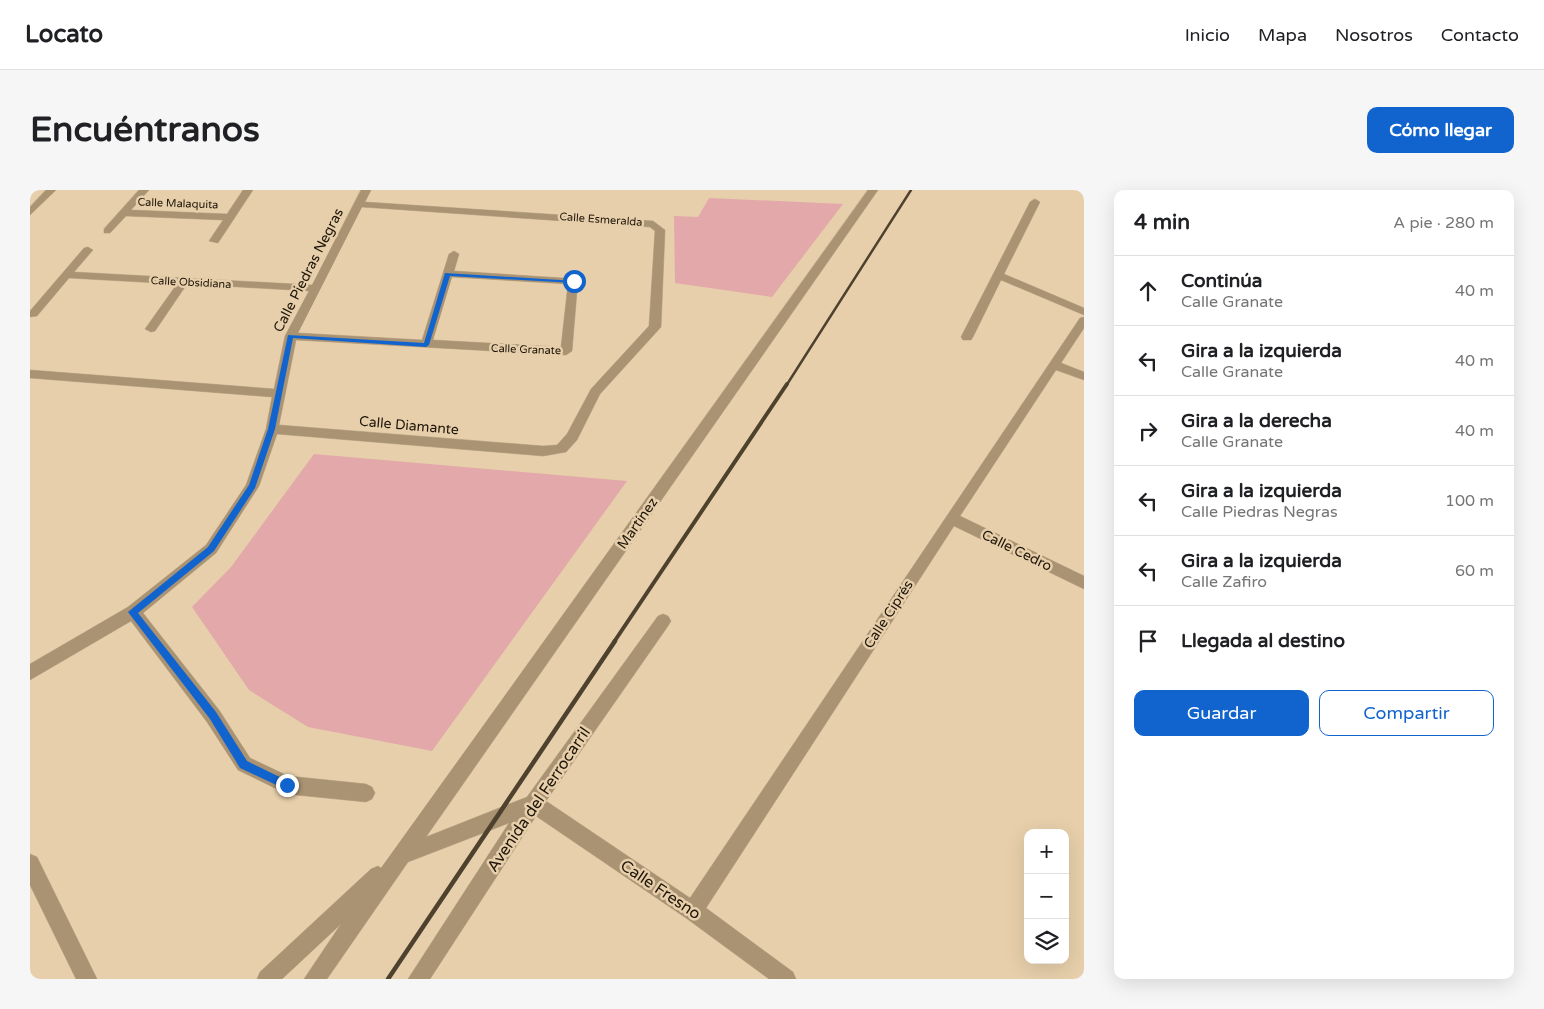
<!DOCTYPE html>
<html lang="es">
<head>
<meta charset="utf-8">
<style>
  :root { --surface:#fff; --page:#f6f6f6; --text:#202124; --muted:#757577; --line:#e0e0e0; --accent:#1164ce }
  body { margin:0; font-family:"Varela Round",sans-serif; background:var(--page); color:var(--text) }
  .controls { position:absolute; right:15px; bottom:15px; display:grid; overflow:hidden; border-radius:10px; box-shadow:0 5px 20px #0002 }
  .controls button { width:45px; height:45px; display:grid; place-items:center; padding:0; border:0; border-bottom:1px solid var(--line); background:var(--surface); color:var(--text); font:25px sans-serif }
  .stop { position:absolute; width:15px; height:15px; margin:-11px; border:4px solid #1164ce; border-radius:50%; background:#fff }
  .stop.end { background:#1164ce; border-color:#fff; box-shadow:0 1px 5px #0008 }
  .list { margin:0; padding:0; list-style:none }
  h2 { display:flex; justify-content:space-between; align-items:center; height:65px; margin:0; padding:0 20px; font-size:21px }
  h2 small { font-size:16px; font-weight:400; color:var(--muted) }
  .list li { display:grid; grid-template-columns:32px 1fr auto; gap:15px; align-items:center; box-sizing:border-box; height:70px; padding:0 20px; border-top:1px solid var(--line) }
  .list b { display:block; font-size:19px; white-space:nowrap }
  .list p { margin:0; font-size:16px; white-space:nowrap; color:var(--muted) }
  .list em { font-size:16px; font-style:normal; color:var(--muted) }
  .actions { display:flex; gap:10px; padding:15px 20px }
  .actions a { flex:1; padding:11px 0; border:1px solid var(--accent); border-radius:10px; text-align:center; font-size:18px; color:var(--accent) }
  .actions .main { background:var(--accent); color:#fff }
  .icon { flex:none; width:28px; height:28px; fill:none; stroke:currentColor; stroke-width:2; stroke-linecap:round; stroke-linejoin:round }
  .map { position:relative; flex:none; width:1054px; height:789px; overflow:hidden; border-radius:10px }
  header { display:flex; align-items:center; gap:30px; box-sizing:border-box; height:70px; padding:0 25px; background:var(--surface); border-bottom:1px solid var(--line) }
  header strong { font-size:24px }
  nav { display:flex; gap:28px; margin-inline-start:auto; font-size:18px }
  .intro { display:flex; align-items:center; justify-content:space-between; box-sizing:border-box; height:120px; padding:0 30px }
  h1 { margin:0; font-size:35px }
  .button { padding:12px 22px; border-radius:10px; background:var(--accent); color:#fff; font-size:18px; font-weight:700 }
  main { display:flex; gap:30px; padding:0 30px }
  aside { flex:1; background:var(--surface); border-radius:10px; box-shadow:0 5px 20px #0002 }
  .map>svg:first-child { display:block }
  .green { fill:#e3a8a9 }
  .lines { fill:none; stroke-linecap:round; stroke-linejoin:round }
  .minor-casing { stroke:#c3ae8e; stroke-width:1 }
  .minor { fill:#a99373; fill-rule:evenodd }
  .rail-far2 { stroke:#4e422f; stroke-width:2.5 }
  .rail-far1 { stroke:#4e422f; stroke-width:4 }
  .rail { stroke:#4e422f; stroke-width:4.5 }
  .route { fill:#1164ce }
  .labels { text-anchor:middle; stroke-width:5; stroke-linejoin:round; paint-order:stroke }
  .far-street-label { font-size:11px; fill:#1e1508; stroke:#e7cfab }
  .street-label { font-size:14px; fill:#1e1508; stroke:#e7cfab }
  .near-street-label { font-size:16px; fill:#1e1508; stroke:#e7cfab }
</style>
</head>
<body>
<header>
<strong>Locato</strong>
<nav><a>Inicio</a><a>Mapa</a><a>Nosotros</a><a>Contacto</a></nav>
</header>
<div class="intro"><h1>Encuéntranos</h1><a class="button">Cómo llegar</a></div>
<main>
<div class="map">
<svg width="1054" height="789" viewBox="0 0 1054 789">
  <rect width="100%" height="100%" fill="#e7cfab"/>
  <g class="green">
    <path d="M679 8 813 14 742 107 645 93 644 26 668 27Z"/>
    <path d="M284 264 597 291 402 561 278 537 219 500 162 417 201 377Z"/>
  </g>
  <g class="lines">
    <defs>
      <g id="minor">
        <path d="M16 0H26L0 25V17Z"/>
        <path d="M109 0H119L101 20 197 24 213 0H223L188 53 179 51 193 30 96 26 80 43H74V39Z"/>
        <path d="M331 0H341L335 12 623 31 635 40 631 137 570 204 547 250 536 262 513 266 247 244 229 296 186 363 113 423 189 520 220 568 258 586 336 594 342 597 345 603 342 609 336 612 257 604 208 580 177 532 101 431 0 490V474L98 417 176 355 216 295 236 239 242 207 0 188V180L244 199 255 146 279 101 157 94 125 141 121 142 115 139 147 94 39 88 7 126 0 127V121L54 58 58 57 63 60 44 82 282 95ZM332 17 620 37 625 41 619 136 561 199 537 244 527 255 513 256 249 235 266 150 536 165 542 161 548 89 424 81 429 64 424 61 419 64 392 150 268 143ZM422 87 538 94 531 157 403 150Z"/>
        <path d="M838 0H848L396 647 497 607 628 426 633 424 638 426 641 431 638 436 516 611 660 708 1050 128 1054 127V138L1031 173 1054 182V190L1026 180 930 326 1054 386V399L924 336 676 718 763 782 766 789H739L656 728 506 626 400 789H378L479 633 378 672 297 789H274L311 734 252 789H227L230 782 341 679 348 676 351 678Z"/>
        <path d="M1005 9 1010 12 974 84 1054 118V125L971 90 943 147 941 150H933L931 147 1000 12Z"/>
        <path d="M0 664 7 667 67 789H46L0 695Z"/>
      </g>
    </defs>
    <use href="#minor" class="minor-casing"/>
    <use href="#minor" class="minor"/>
    <path class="rail-far2" d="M756 196 881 0"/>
    <path class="rail-far1" d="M584 452 757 194"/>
    <path class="rail" d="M358 789 585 451"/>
  </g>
  <path class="route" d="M415 83 546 91 544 93 420 86 399 155 396 157 263 148 245 239 225 298 184 361 108 423 186 522 217 571 260 592V599L257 600 210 578 180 529 98 422 178 357 219 295 238 239 258 145 394 153Z"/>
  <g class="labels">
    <g class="far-street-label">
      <text transform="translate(148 13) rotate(2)" y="4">Calle Malaquita</text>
      <text transform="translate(571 29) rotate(4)" y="4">Calle Esmeralda</text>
      <text transform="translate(161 92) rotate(3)" y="4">Calle Obsidiana</text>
      <text transform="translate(496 159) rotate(2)" y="4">Calle Granate</text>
    </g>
    <g class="street-label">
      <text transform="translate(278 80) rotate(-63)" y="5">Calle Piedras Negras</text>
      <text transform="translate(379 235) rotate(5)" y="5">Calle Diamante</text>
      <text transform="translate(607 333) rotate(-55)" y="5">Martínez</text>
      <text transform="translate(987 360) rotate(26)" y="5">Calle Cedro</text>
      <text transform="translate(858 424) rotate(-57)" y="5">Calle Ciprés</text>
    </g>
    <g class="near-street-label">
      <text transform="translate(508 609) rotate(-56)" y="6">Avenida del Ferrocarril</text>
      <text transform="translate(631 699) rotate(34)" y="6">Calle Fresno</text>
    </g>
  </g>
</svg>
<div class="controls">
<button>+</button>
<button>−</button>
<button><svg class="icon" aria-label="layers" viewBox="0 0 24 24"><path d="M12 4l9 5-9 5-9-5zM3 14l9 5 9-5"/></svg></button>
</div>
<div class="stop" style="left:544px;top:91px"></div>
<div class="stop end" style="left:257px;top:595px"></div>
</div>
<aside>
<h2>4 min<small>A pie · 280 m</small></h2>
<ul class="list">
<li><svg class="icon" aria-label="ahead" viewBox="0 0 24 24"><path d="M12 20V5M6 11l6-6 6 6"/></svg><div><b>Continúa</b><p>Calle Granate</p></div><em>40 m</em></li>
<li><svg class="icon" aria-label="left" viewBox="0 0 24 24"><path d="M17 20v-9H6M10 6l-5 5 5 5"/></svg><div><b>Gira a la izquierda</b><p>Calle Granate</p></div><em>40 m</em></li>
<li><svg class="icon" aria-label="right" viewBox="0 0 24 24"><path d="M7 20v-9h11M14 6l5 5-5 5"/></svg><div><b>Gira a la derecha</b><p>Calle Granate</p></div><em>40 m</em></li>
<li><svg class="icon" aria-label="left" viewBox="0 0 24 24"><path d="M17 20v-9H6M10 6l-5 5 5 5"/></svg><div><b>Gira a la izquierda</b><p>Calle Piedras Negras</p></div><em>100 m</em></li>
<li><svg class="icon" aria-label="left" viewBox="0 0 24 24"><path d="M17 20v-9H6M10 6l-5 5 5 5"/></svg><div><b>Gira a la izquierda</b><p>Calle Zafiro</p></div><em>60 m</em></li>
<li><svg class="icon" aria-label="arrive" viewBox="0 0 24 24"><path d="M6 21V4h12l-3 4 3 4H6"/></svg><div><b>Llegada al destino</b></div></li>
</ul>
<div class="actions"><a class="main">Guardar</a><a>Compartir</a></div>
</aside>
</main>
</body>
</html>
